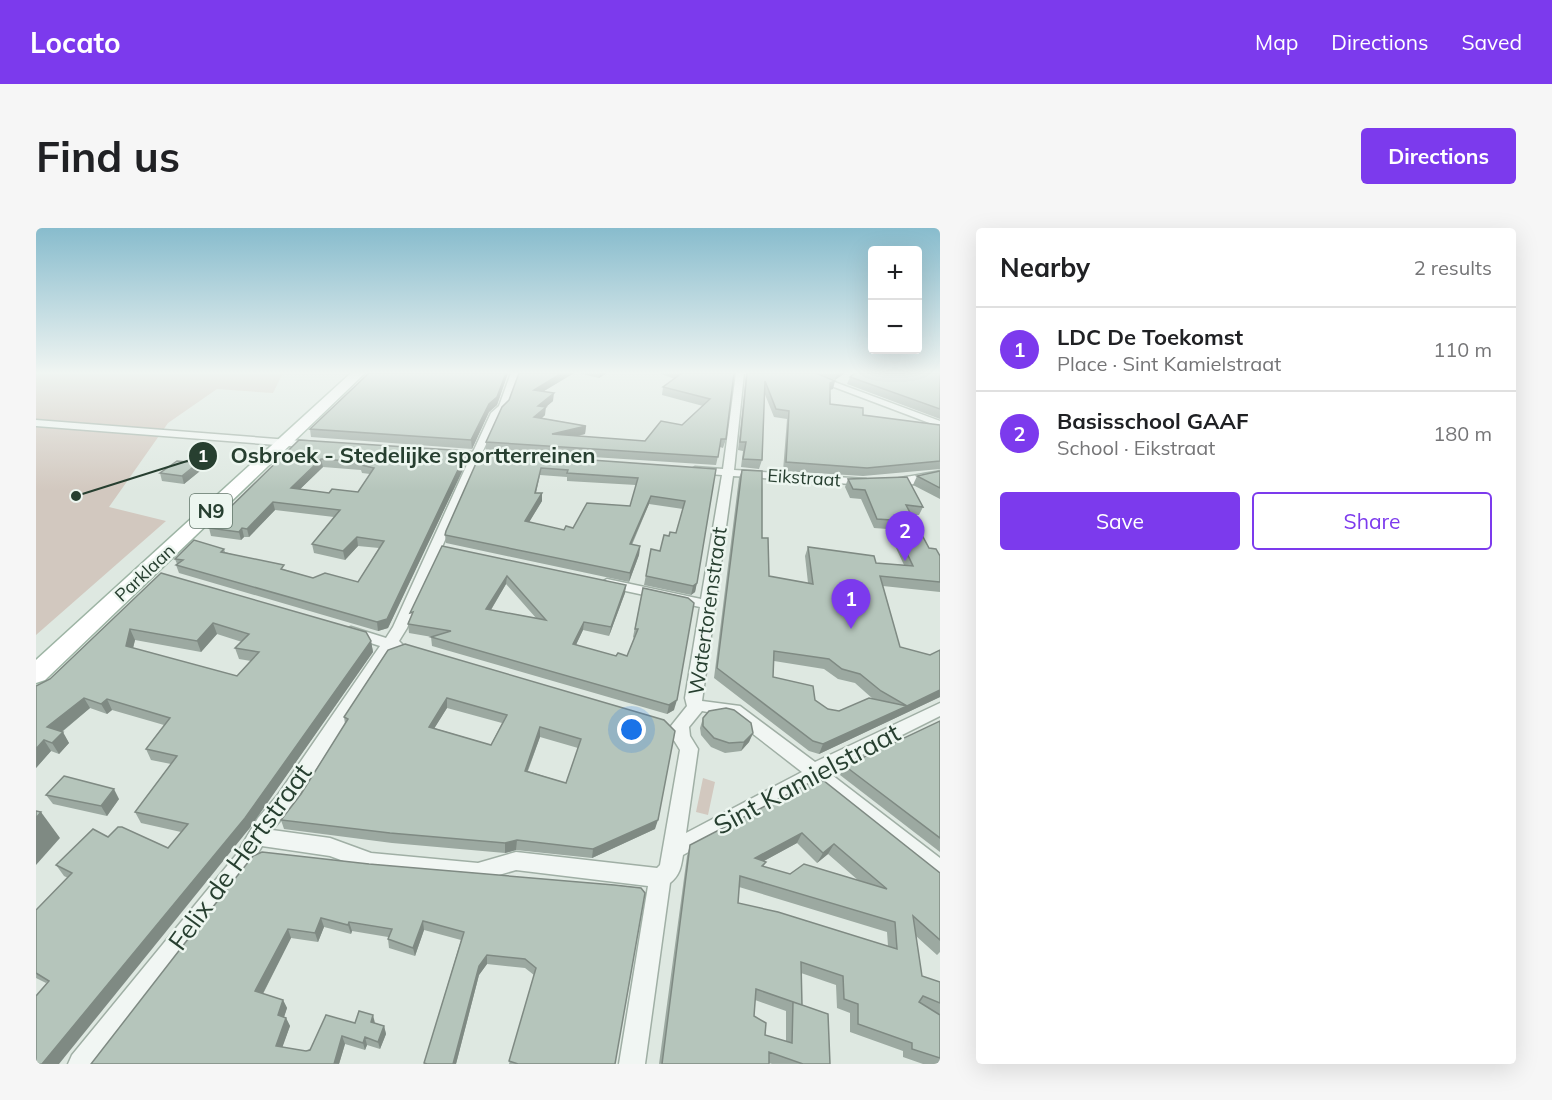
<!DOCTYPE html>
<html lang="en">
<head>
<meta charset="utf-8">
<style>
  :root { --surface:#fff; --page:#f6f6f6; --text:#202124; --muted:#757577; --line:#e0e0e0; --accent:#7c3aed }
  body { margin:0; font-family:Mulish,sans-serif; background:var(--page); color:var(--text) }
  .controls { position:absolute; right:18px; top:18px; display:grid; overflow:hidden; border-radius:6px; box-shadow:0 6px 24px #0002 }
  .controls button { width:54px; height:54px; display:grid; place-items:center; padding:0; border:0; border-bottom:2px solid var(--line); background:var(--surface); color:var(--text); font:30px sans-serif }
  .you { position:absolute; left:596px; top:502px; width:21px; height:21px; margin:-15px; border:4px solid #fff; border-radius:50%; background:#1a73e8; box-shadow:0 0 0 9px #1a73e833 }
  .badge { display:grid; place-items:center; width:39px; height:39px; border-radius:50%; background:var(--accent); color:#fff; font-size:20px; font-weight:700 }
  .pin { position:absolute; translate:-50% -50px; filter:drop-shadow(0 2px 3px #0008) }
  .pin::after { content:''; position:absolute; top:32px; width:21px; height:18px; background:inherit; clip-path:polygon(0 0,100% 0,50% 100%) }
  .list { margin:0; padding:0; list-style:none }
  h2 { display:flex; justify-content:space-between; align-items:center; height:78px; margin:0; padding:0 24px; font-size:26px }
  h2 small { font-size:20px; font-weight:400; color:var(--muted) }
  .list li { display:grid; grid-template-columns:39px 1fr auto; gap:18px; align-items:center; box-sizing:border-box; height:84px; padding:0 24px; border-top:2px solid var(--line) }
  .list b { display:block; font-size:22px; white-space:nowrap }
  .list p { margin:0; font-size:20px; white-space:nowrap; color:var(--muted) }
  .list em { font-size:20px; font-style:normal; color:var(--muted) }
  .actions { display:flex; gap:12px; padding:18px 24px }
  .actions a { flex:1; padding:14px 0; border:2px solid var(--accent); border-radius:6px; text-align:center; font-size:21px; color:var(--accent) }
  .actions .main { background:var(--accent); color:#fff }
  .map { position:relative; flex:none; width:904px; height:836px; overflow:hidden; border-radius:6px }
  header { display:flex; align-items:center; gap:36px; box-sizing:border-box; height:84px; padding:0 30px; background:var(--accent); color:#fff }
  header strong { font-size:28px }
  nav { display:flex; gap:33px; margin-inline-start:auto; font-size:21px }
  .intro { display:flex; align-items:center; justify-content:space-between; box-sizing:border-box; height:144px; padding:0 36px }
  h1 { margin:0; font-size:42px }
  .button { padding:15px 27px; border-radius:6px; background:var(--accent); color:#fff; font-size:21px; font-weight:700 }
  main { display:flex; gap:36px; padding:0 36px }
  aside { flex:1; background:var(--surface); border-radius:6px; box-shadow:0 6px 24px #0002 }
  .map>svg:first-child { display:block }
  .green { fill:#d2c8bf }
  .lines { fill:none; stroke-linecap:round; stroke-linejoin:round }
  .minor-casing { stroke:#a0afa5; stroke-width:3 }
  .primary-casing { stroke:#9db4a4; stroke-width:3 }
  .minor { fill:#f1f6f3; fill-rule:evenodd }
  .primary { fill:#fff; fill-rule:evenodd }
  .wall { fill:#9ca9a1; fill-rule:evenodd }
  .shaded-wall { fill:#7f8a83 }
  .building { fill:#b5c5bb; stroke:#7f8a83; stroke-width:1.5; fill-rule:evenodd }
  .labels { text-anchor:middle; stroke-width:5; stroke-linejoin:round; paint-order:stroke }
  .far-street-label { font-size:18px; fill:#273f30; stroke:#edf6f0 }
  .shield { fill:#edf6f0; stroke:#62766a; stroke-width:1.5 }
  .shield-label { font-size:20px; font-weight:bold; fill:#273f30 }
  .street-label { font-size:21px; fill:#273f30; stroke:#edf6f0 }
  .near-street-label { font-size:26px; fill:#273f30; stroke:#edf6f0 }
  .leader { fill:none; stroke:#273f30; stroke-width:2 }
  .callout-dot { fill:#273f30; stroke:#edf6f0; stroke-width:2 }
  .mark-label { font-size:18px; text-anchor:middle; font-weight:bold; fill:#fff }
  .callout-label { font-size:22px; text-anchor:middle; font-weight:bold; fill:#273f30; stroke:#edf6f0; stroke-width:5; stroke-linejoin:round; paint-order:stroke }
</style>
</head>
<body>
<header>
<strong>Locato</strong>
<nav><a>Map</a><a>Directions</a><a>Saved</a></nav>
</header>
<div class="intro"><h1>Find us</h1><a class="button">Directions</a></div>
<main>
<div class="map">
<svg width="904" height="836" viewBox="0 0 904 836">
  <rect width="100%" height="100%" fill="#dee8e1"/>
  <g class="green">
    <path d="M0 145H247L237 165 181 161 132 195 73 279 130 293 0 407Z"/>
    <path d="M667 550 679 554 672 587 660 584Z"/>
  </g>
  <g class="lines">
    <defs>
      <g id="minor">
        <path d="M475 145H483L471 179 464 186 446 225 462 226 467 229 462 232 444 231 371 400 363 413 368 418 366 421 357 422 255 580 236 602 294 610 335 625 442 635 480 624 621 640 624 637 644 522 636 509 635 498 651 478 649 470 664 379 571 359 564 355 571 351 665 371 686 247 659 245 654 242 659 239 687 241 700 145H708L698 242 830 251 835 254 830 257 697 248 666 473 704 478 779 534 904 475V488L792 544 904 630V651L897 649 779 554 647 627C645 639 644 647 634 655L609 836H583L612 658 480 642 442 653 335 643 294 628 226 618 214 639 61 836H32L36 827 200 627 222 590 241 568 344 418 310 407 308 404 310 401 315 399 350 410 357 399 434 230 411 229 406 226 411 223 437 224 455 185 463 178ZM666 483 694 488 766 544 650 605 662 521 654 508 653 499Z"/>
        <path d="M761 145H774L904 193V199Z"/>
        <path d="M0 192 279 214 284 217 279 220 0 198Z"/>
        <path d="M904 243V249C890 253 861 263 849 254 854 250 893 246 904 243Z"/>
      </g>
      <path id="primary" d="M315 145H329L9 452 0 455V432Z"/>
    </defs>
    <use href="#minor" class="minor-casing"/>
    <use href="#primary" class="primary-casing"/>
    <use href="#minor" class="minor"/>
    <use href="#primary" class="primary"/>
  </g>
  <g class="wall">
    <path d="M333 145H472L461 177 453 184 436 221 275 209 274 201Z"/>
    <path d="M483 145H538L508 163 517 173 509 179V187L506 190 550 198 549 206 542 208 609 213 646 197 667 178 626 167 627 159 639 151 625 146V145H698L690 211 687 220 684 219 680 237 450 222V214L473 172Z"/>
    <path d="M542 145H571L563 150Z"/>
    <path d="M710 145H780L797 161 794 162V176L827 187 904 197V241L827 248 747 243 751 191 738 189 728 164 726 232 723 241 705 239 707 223 702 222Z"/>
    <path d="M781 145H809L799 152Z"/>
    <path d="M904 145V191L811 156 814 149Z"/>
    <path d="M263 212 431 223 432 231 352 400 342 403 143 345 140 337 141 336 139 331 188 321 189 324 277 350 322 354 343 320 322 318 309 332 278 325 276 316 298 289 239 282 213 309H208L205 312 175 308 173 300ZM287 239 325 242 326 245 334 246 322 264 293 265 264 261Z"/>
    <path d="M445 224 680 241 659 364 655 367 608 357 615 321 624 323 633 308 640 305 647 281 613 276 596 317 604 318 603 327 593 354 410 315 409 307ZM504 247 531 249V253L600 257 594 278 537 300 528 302 493 294 506 273 500 265Z"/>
    <path d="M706 242 726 310 733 348 772 355 769 328 772 319 840 335 868 337 851 301 838 300 825 271 814 270 809 259 812 251 887 279 883 287H875L893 320 904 328V364L847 358 864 419 894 427 904 422V469L783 526 773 523 678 450 703 250ZM738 433 788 441 802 451 819 455 837 471 803 483 792 481 779 472 737 449Z"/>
    <path d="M164 243 148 256 126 253 124 245Z"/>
    <path d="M904 243V271L877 257 881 248Z"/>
    <path d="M406 318 589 365 573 408 547 402 540 417 580 428H591L598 410 597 409 607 360 638 482 631 486 396 418 395 409H396L373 405 372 396ZM470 356 500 390 455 382Z"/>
    <path d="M125 345 335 413 337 424 213 601 10 755 0 750V682L32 650 28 648 20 637 72 609 132 620 145 604 105 595 99 584 135 536 115 532 110 521 128 497 76 482 71 486 54 480 26 504 33 515 23 526 15 523 0 540 14 451ZM181 406 206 414 199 420 203 431 215 433 201 448 97 420 99 412 165 424Z"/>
    <path d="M352 422 628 492 619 601 556 630 480 622 469 625 356 615 248 601 245 592 265 566 309 496 308 489ZM411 480 466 495 455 517 398 500ZM504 509 542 520 530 555 492 543Z"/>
    <path d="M667 490 717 505 713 514 705 523 689 525 675 519 665 507 664 500Z"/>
    <path d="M904 493V624L804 547 809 538Z"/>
    <path d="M781 551 904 645V724L901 727 880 708 886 748 904 754V836H887L867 829V823L814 804V785L801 780 800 757 765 745 766 777 794 836H736L733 835V836H623L651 628 654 617ZM761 615 781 635 792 626 823 653 754 646 727 639 730 634 728 633ZM703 659 851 704 852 718 702 675ZM719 772 750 783V813L729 807 718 788Z"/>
    <path d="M10 567 83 571 71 588 17 576Z"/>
    <path d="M333 636 578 657 579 836H473L498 747 489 740 451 736 443 747 420 836H388L425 712 388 702 379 728 353 720 352 711V709L316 703 315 706 288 699 282 714 255 710 227 766 247 772 251 780 248 789 250 790 254 798 246 819 270 823 319 795H339L348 798 350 806 344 821 331 817 329 822 309 816 303 836H55Z"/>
  </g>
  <g class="shaded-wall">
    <path d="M470 145H472L461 177 453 184 436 221 435 212 453 176Z"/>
    <path d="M526 145H538L498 169V162Z"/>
    <path d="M564 145H571L563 150Z"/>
    <path d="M801 145H809L799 152Z"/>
    <path d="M799 153 797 161 792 162 794 155Z"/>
    <path d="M518 165 517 173 502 186V178Z"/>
    <path d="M510 179 509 187 498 197V189Z"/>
    <path d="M550 198 549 206 516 214V206Z"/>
    <path d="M431 223 432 231 352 400 342 403 341 394Z"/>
    <path d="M285 231 287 239 257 268 255 260Z"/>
    <path d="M162 235 164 243 148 256 146 248Z"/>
    <path d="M506 265V273L489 301V293Z"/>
    <path d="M615 268 613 276 592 324 594 316Z"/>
    <path d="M237 274 239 282 213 309 211 301Z"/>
    <path d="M206 300 208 309 205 312 203 304Z"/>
    <path d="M321 309 322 318 309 332 307 323Z"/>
    <path d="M604 318 603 327 593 354 594 345Z"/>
    <path d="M471 348 470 356 450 390V381Z"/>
    <path d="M661 355 659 364 655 367 657 358Z"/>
    <path d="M590 357 589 365 573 408 575 399Z"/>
    <path d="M548 394 547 402 536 425 537 416Z"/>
    <path d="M177 395 181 406 165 424 161 413Z"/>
    <path d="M94 401 99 412 95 428 90 418Z"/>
    <path d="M335 413 337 424 213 601 23 836H6Z"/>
    <path d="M904 462V469L783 526 787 516Z"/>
    <path d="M48 470 54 480 18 510 11 499Z"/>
    <path d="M411 470V480L393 509V499Z"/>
    <path d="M71 471 76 482 71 486 65 476Z"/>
    <path d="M641 472 638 482 631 486 633 477Z"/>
    <path d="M504 499V509L488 552 489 543Z"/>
    <path d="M27 504 33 515 23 526 16 515Z"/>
    <path d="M717 505 713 514 705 523 708 514Z"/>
    <path d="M8 512 15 523 0 540V521Z"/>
    <path d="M78 561 83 571 71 588 65 578Z"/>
    <path d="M5 584 24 610 0 637V590Z"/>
    <path d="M622 592 619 601 556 630 557 621Z"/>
    <path d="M766 605 761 615 715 640 719 630Z"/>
    <path d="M481 612 480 622 469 625V615Z"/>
    <path d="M798 616 792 626 781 635 787 625Z"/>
    <path d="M285 690 288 699 282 714 279 705Z"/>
    <path d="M387 693 388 702 379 728 377 720Z"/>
    <path d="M313 694 316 703 315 706 312 697Z"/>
    <path d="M252 701 255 710 224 771 219 763Z"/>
    <path d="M451 727V736L443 747 420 836H417L443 738Z"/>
    <path d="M247 772 251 780 246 795 242 787Z"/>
    <path d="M337 787 339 795 335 794Z"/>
    <path d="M250 790 254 798 244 826 240 818Z"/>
    <path d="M348 798 350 806 344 821 342 814Z"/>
    <path d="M306 808 309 816 303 836H298Z"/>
    <path d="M329 809 331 817 329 822 327 815Z"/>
  </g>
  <g class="building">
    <path d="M333 145H470L461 169 453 176 435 212 274 201Z"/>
    <path d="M483 145H526L498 162 518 165 502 178 510 179 498 189 550 198 516 206 609 213 625 193 646 197 674 171 627 159 646 145H698L690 211H685L682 229 450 214 466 179 473 172Z"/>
    <path d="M711 145H780L799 153 794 155V176L827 180V187L904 197V233L831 240 750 234 753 183 740 181 729 153 726 232 707 231 710 214H704Z"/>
    <path d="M819 145H904V181L814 149Z"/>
    <path d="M263 212 431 223 351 391 341 394 140 337 147 332 139 331 158 312 188 321 185 324 248 337 245 341 277 350 289 345 322 354 348 313 321 309 307 323 276 316 304 282 237 274 211 301 206 300 203 304 173 300ZM285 231 327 234 325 237 338 240 322 264 296 261 293 265 255 260Z"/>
    <path d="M445 224 680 241 661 355 657 358 610 348 615 321 624 323 628 307 633 308 634 304 640 305 649 273 615 268 594 316 604 318 594 345 409 307 410 303ZM505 240 532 242 531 245 602 250 594 278 551 275 537 300 530 298 528 302 489 293 506 265H499Z"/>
    <path d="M141 233 162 235 146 248 124 245Z"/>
    <path d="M706 242 726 243V310H732L733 348 777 356 772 319 838 328 840 335 877 338 855 292 841 291 829 262 817 261 812 251 871 249 887 279 870 277 893 320 900 321 904 328V354L844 348 864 419 894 427 904 422V462L871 478 845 463 824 446 806 441 793 431 738 423 737 449 777 458 779 472 792 481 803 483 833 470 871 478 787 516 777 513 681 440Z"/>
    <path d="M904 243V260L881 248Z"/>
    <path d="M406 318 590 357 575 399 548 394 537 416 580 428 582 425 591 428 602 401H599L607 360 652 370 658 375 641 472 633 477 395 409 415 403 372 396 377 384 374 385ZM471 348 510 392 450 381Z"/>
    <path d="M125 345 330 404 335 413 209 590 6 836H0V768L13 753 0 745V682L36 645 20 637 57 601 72 609 82 599H86L132 620 152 596 99 584 141 528 110 521 134 490 71 471 65 476 48 470 11 499 27 504 16 515 8 512 0 521V458L14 451ZM177 395 213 406 199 420 223 424 201 448 90 418 94 401 161 413Z"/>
    <path d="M369 416 628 492 639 503 622 592 557 621 481 612 469 615 354 605 245 592 265 566 312 491 308 489 352 422ZM411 470 471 487 455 517 393 499ZM504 499 545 511 530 555 489 543Z"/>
    <path d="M690 480 698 482 715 495 717 505 708 514 693 515 678 510 667 498V490L673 483Z"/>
    <path d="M904 493V610L809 538Z"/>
    <path d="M28 548 78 561 65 578 10 567Z"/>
    <path d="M781 551 788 553 904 645V712L877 688 886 748 904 754V775L887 768 883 774 904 787V830L876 821V815L822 796V776L808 771 807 748 765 734 766 777 792 786 794 836H767L733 824V836H626L654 617ZM766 605 787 625 798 616 851 661 768 636 754 646 726 638 730 634 719 630ZM704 648 859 694 861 721 742 684 702 675ZM720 761 766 777 757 774 756 815 729 807 730 795 718 788Z"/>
    <path d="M0 583 5 584 0 590Z"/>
    <path d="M226 624 333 636 578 657 605 660 609 665 579 836H482L473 833 500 740 489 731 451 727 443 738 417 836H391L388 835 428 704 387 693 377 720 352 711 356 701 313 694 312 697 285 690 279 705 252 701 219 763 247 772 242 787 250 790 240 818 270 823 274 822 290 787 319 795 323 783 337 787 335 794 348 798 342 814 329 809 327 815 306 808 298 836H55L194 657 217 628Z"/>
  </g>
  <linearGradient id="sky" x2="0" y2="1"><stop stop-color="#88bccd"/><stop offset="0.55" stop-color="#f0f5f2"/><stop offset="1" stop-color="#f0f5f2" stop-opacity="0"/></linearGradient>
  <rect width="904" height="263" fill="url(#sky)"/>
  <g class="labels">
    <g class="far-street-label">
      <text transform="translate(768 250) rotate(4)" y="6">Eikstraat</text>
      <text transform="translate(109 345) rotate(-43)" y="6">Parklaan</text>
    </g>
    <rect class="shield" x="154" y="266" width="42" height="34" rx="4.5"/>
    <g class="shield-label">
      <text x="175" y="290">N9</text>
    </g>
    <g class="street-label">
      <text transform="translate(672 383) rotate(-82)" y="7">Watertorenstraat</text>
    </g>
    <g class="near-street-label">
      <text transform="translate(771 551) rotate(-28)" y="9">Sint Kamielstraat</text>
      <text transform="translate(204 629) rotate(-54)" y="9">Felix de Hertstraat</text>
    </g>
  </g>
  <path class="leader" d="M40 268L167 228"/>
  <g class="callout-dot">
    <circle cx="40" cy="268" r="6"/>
    <circle cx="167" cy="228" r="15"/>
  </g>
  <g class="mark-label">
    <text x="167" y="234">1</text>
  </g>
  <g class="callout-label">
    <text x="377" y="235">Osbroek - Stedelijke sportterreinen</text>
  </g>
</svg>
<div class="controls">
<button>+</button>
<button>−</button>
</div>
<div class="you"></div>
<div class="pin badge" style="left:815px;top:401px">1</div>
<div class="pin badge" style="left:869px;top:333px">2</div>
</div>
<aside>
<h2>Nearby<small>2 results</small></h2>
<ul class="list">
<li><span class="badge">1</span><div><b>LDC De Toekomst</b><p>Place · Sint Kamielstraat</p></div><em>110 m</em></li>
<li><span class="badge">2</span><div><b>Basisschool GAAF</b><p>School · Eikstraat</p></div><em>180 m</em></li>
</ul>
<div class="actions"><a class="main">Save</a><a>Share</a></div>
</aside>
</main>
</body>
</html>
